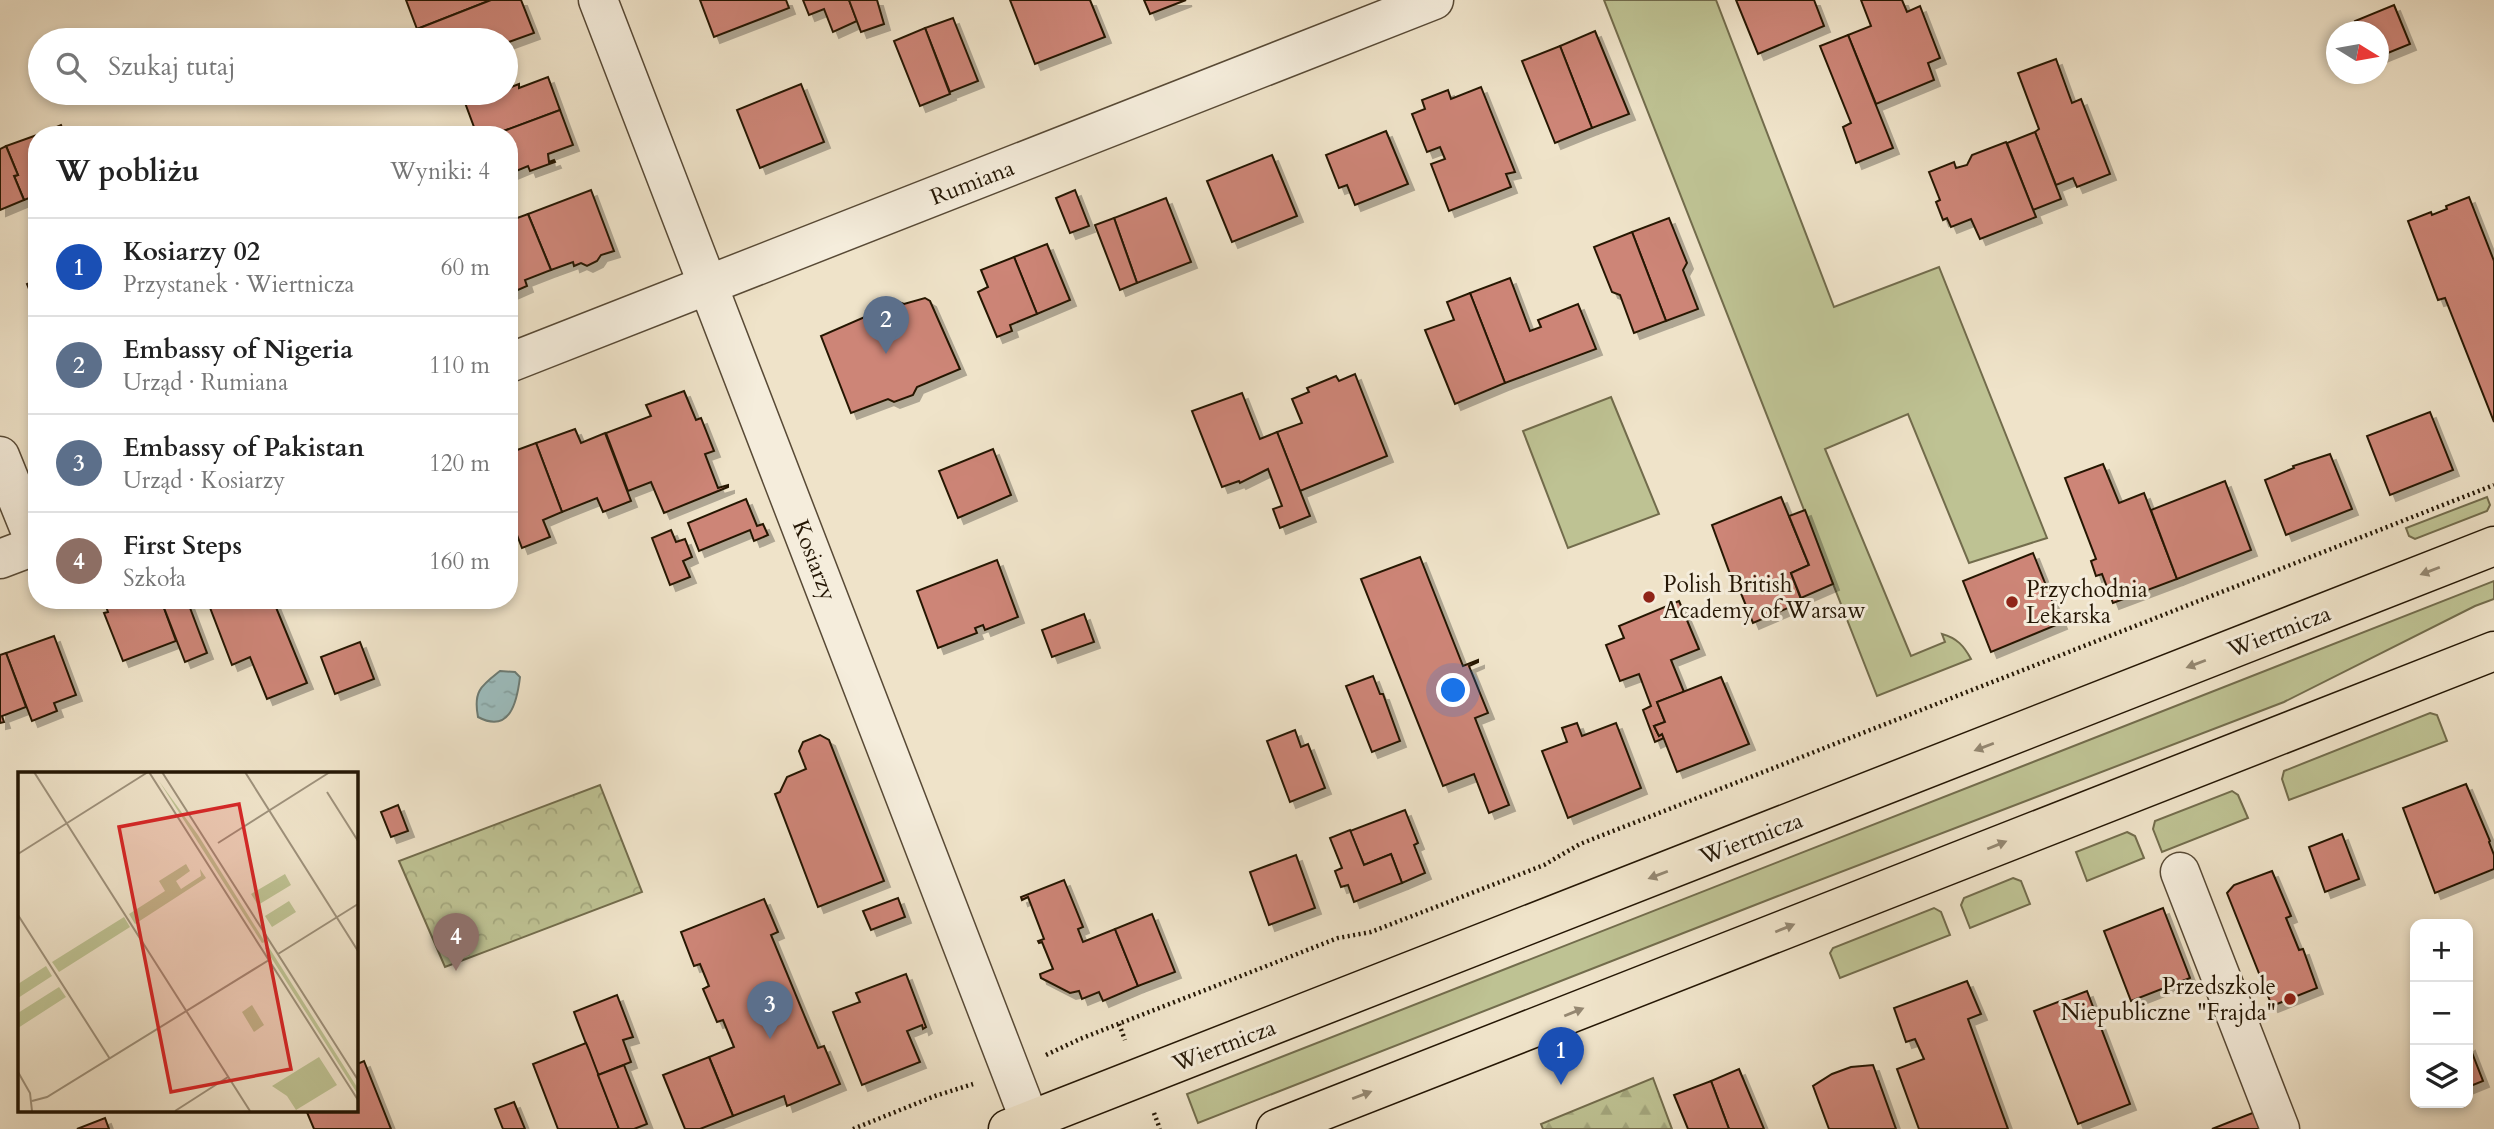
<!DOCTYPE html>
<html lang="pl">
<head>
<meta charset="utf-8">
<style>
  :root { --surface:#fff; --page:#f2f2f2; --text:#222; --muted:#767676; --line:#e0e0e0; --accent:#8f2418 }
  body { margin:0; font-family:Cardo,serif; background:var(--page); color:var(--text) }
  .controls { position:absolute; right:21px; bottom:21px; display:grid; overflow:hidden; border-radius:14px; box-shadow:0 4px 10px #0003 }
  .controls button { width:63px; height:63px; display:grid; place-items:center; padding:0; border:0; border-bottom:2px solid var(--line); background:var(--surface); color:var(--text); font:35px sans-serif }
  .compass { position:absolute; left:2326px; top:21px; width:63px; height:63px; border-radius:50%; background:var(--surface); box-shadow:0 4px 10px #0003; rotate:101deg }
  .you { position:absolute; left:1454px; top:691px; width:24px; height:24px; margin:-18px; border:5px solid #fff; border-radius:50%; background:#1a73e8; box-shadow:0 0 0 10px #1a73e833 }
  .badge { display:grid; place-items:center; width:46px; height:46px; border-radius:50%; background:var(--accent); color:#fff; font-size:23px; font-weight:700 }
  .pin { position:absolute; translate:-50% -58px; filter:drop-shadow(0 2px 4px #0008) }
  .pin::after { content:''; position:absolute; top:37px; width:24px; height:21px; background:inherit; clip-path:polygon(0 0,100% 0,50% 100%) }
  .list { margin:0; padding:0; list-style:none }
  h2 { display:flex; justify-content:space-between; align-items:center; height:91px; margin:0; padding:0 28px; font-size:30px }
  h2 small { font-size:23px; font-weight:400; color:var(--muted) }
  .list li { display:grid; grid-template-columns:46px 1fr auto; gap:21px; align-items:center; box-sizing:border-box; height:98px; padding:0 28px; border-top:2px solid var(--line) }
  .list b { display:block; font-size:26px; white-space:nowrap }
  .list p { margin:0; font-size:23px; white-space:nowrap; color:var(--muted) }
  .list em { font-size:23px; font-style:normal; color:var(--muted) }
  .icon { flex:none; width:38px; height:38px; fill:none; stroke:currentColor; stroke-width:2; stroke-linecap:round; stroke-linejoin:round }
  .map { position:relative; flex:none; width:2494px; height:1129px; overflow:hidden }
  .search { position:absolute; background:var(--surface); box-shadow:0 4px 10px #0003; left:28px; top:28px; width:490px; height:77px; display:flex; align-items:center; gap:18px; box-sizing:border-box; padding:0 24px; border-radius:38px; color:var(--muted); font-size:26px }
  .panel { position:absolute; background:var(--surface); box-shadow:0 4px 10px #0003; left:28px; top:126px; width:490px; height:483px; border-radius:28px }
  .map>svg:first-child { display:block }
  .grass { fill:#bec293; stroke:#726c4c; stroke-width:2 }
  .forest { fill:url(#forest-firs); stroke:#726c4c; stroke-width:2 }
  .park { fill:url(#park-crowns); stroke:#726c4c; stroke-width:2 }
  .water { fill:url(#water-ripples); stroke:#6c7b74; stroke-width:2 }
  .building { fill:#cd8577; stroke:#251705; stroke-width:2; filter:url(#shadow) }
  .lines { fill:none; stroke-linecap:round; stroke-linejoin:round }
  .minor-casing { stroke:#584a36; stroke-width:41 }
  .major-casing { stroke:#251705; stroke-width:41 }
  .path { stroke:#251705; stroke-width:4.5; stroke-dasharray:2 3.5; stroke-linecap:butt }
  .minor { stroke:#f5eddc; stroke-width:38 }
  .major { stroke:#efe3c9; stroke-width:38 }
  .oneway { fill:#948771 }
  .poi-dot { fill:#8f2418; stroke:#f5eddc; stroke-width:2.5 }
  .labels { text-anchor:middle; stroke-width:6; stroke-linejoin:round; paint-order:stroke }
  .street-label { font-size:23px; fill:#251705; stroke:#f5eddc }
  .poi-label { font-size:23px; fill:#251705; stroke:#f5eddc; text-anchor:start }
  .inset-road { fill:none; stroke:#9e917b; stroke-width:2 }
  .view { fill:#d62828; fill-opacity:0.15; stroke:#d62828; stroke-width:3.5 }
  .inset-edge { fill:none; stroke:#251705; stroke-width:3.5 }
</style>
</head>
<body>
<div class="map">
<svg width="2494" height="1129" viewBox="0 0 2494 1129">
  <defs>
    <pattern id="forest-firs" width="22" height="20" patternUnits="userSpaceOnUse" patternTransform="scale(1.75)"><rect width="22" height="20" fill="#bec293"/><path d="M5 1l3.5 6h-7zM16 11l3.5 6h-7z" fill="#a3a67d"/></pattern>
    <pattern id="park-crowns" width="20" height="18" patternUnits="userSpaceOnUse" patternTransform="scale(1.75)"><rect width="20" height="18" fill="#bec293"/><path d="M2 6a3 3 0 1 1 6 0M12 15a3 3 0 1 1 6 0" fill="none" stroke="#a3a67d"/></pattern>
    <pattern id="water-ripples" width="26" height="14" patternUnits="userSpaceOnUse" patternTransform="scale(1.75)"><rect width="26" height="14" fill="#9cbdbe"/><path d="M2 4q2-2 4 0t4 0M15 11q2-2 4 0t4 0" fill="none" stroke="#86a2a2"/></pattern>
    <filter id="shadow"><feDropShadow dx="6" dy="6" stdDeviation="0" flood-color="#0004"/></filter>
  </defs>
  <rect width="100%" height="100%" fill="#efe3c9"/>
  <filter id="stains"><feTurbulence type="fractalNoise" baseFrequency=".00286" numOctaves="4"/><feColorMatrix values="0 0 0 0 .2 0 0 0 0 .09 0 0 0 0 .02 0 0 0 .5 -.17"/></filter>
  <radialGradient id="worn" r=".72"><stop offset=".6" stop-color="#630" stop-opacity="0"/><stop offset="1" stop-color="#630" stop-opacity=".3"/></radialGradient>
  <g class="grass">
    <path d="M1604 0H1716L1834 307 1939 267 2047 538 1969 563 1908 414 1825 449 1911 656 1945 642 1942 634C1957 638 1964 646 1971 659L1877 696Z"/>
    <path d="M1611 397 1659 514 1568 548 1523 431Z"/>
    <path d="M2487 497 2490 505 2487 511 2415 539 2409 536 2406 528Z"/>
    <path d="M2494 581V599L2475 606 2284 702 1778 896 1198 1123 1187 1094Z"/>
    <path d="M2430 713 2437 715 2447 741 2289 800 2282 779 2284 771Z"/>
    <path d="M2232 791 2238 795 2248 818 2162 852 2153 829 2155 821Z"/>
    <path d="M2127 832 2135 836 2144 858 2087 881 2076 852Z"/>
    <path d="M2013 878 2021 881 2030 904 1970 928 1961 905 1964 898Z"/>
    <path d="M1934 908 1941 912 1950 935 1840 978 1830 953 1833 948Z"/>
  </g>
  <path class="forest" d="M1653 1078 1672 1129H1543L1541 1124Z"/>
  <path class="park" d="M600 785 642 892 445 967 399 861Z"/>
  <path class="water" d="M500 671 515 672 520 677C517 702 510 734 478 717 473 691 481 686 500 671Z"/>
  <g class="building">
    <path d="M406 0H491L417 29Z"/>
    <path d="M491 0H521L534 33 506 43V40H421L417 29Z"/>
    <path d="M700 0H786L789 8 714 37Z"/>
    <path d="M803 0H849L857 21 833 32 824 9 809 15Z"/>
    <path d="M849 0H877L884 24 861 32Z"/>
    <path d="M1010 0H1090L1105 37 1035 64Z"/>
    <path d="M1144 0H1186L1150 14Z"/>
    <path d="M1736 0H1814L1824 26 1758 54Z"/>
    <path d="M1861 0H1902L1907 12 1920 6 1940 58 1928 63 1934 80 1876 104 1848 35 1871 26Z"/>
    <path d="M2394 5 2410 44 2378 57V32H2359L2355 21Z"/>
    <path d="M953 18 978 81 950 92 925 28Z"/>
    <path d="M925 28 950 94 920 106 894 41Z"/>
    <path d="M1595 31 1629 114 1592 128 1560 46Z"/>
    <path d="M1848 35 1893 148 1856 163 1843 127 1851 123 1820 46Z"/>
    <path d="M1560 46 1592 128 1555 143 1522 61Z"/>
    <path d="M2056 59 2072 103 2081 99 2110 174 2077 187 2073 178 2056 185 2035 132 2039 129 2018 73Z"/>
    <path d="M548 77 560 110 493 135H477L464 100 483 93H506V89L519 84V88Z"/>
    <path d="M801 84 824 142 760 168 737 110Z"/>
    <path d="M1481 87 1515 172 1506 174 1511 187 1449 211 1431 164 1445 159 1440 147 1427 152 1412 114 1425 109 1422 100 1448 90 1451 99Z"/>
    <path d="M560 110 573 145 548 154 549 162 554 160 555 162 530 171 528 166 509 174V135H493Z"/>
    <path d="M61 125 65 135H38Z"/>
    <path d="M1386 131 1408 184 1355 205 1347 185 1339 188 1326 155Z"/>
    <path d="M2035 132 2061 199 2033 210 2007 143Z"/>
    <path d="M37 135V195L24 200 14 176 18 175 6 146Z"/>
    <path d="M2006 142 2036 217 1980 239 1971 219 1951 227 1947 218 1943 220 1936 202 1940 200 1929 172 1954 162 1956 168 1967 165 1972 155Z"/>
    <path d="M6 146 18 175 14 176 24 200 0 210V149Z"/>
    <path d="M1272 155 1297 216 1232 242 1207 181Z"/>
    <path d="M591 190 614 251 601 255 597 261 587 266 581 263 574 266 573 262 551 270 528 214Z"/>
    <path d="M1075 190 1089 226 1070 233 1056 198Z"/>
    <path d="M2469 197 2494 261V422L2445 298 2438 300 2408 221 2431 212 2432 215 2447 209 2446 206Z"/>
    <path d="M1166 198 1191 262 1137 283 1114 218Z"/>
    <path d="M528 214 551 270 525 280 527 286 511 293 509 221Z"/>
    <path d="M1114 218 1137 283 1120 290 1095 225Z"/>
    <path d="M1669 218 1687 263 1683 270 1698 309 1666 321 1632 232Z"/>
    <path d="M1632 232 1666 321 1634 333 1620 295 1612 292 1594 247Z"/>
    <path d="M1047 244 1070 300 1037 314 1014 257Z"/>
    <path d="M1014 257 1037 314 1010 325 1012 331 997 337 978 292 988 287 981 270Z"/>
    <path d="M1510 278 1530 331 1541 327 1538 320 1578 304 1596 349 1505 383 1470 293Z"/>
    <path d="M37 280V308L27 284Z"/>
    <path d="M1470 293 1505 383 1455 404 1425 330 1454 320 1447 302Z"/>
    <path d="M925 298 930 301 960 369 917 387 913 395 894 402 888 399 851 413 821 336 899 302 904 304Z"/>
    <path d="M1355 374 1387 456 1300 491 1277 432 1302 423 1292 399 1309 392 1307 388 1336 376 1339 381Z"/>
    <path d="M684 391 696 420 701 418 714 451 705 454 718 488 728 485V487L664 513 651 482 628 491 606 433 651 416 646 405Z"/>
    <path d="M1242 393 1260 439 1277 432 1310 516 1280 528 1273 509 1282 506 1268 469 1240 483 1239 481 1222 487 1192 411Z"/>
    <path d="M2430 412 2453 470 2390 495 2367 436Z"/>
    <path d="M575 429 581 443 605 433 631 501 603 512 597 498 562 512 536 443Z"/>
    <path d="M536 443 562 512 543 520 550 537 522 548 512 522 509 523V453Z"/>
    <path d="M993 449 1011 495 958 518 939 471Z"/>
    <path d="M2330 454 2352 509 2286 535 2265 480 2294 468 2293 466Z"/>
    <path d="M2103 464 2119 503 2144 493 2177 579 2113 603 2102 574 2096 576 2091 561 2096 559 2065 478Z"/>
    <path d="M2225 481 2251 550 2177 579 2151 510Z"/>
    <path d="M1781 497 1809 565 1791 573 1802 602 1753 623 1736 581 1733 582 1712 525Z"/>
    <path d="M746 499 757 526 763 524 768 535 754 541 750 530 699 551 688 523Z"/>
    <path d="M1805 510 1833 584 1801 598 1791 573 1809 565 1789 516Z"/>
    <path d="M671 530 676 542 685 539 692 557 683 561 690 577 670 585 652 538Z"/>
    <path d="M2033 553 2061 623 1991 652 1963 581Z"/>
    <path d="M1420 557 1463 666 1478 660V662L1469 666 1488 713 1475 718 1509 805 1489 813 1474 774 1443 786 1361 579Z"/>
    <path d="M997 560 1018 617 985 630 983 625 975 628 977 633 938 648 917 591Z"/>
    <path d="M161 600 176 641 123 661 104 613 108 612 104 601Z"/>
    <path d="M161 600H187L207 653 185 662Z"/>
    <path d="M213 600H273L307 683 267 699 250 657 232 665 209 605 214 603Z"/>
    <path d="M1679 601 1699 649 1671 660 1684 692 1657 702 1665 722 1654 726 1659 736 1662 734 1664 738 1655 742 1643 710 1651 706 1639 674 1620 681 1606 645 1624 638 1619 626Z"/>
    <path d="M1084 614 1094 642 1052 657 1042 630Z"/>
    <path d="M54 636 76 695 54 703 57 711 32 721 6 653Z"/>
    <path d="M360 642 374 679 335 694 321 657Z"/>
    <path d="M6 653 26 707 2 716 4 722 0 723V655Z"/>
    <path d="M1373 676 1380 694H1383L1400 741 1372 752 1346 686Z"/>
    <path d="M1721 677 1749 744 1677 772 1662 734 1659 736 1654 726 1665 722 1657 702Z"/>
    <path d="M1577 723 1582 736 1616 723 1641 788 1568 818 1542 751 1567 742 1562 728Z"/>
    <path d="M1295 730 1301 747 1308 744 1325 788 1290 802 1267 741Z"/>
    <path d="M820 735 829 740 884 881 818 907 775 794 780 792 787 777 806 769 799 751 803 742Z"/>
    <path d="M2466 784 2490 841 2489 842 2494 855V869L2435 893 2403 808Z"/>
    <path d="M398 805 408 831 391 837 381 812Z"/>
    <path d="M1405 810 1418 843 1414 845 1425 873 1402 883 1391 854 1364 865 1350 831Z"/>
    <path d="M1350 830 1364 865 1391 854 1402 883 1354 902 1348 885 1341 887 1335 871 1342 868 1330 838Z"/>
    <path d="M2342 834 2359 879 2325 892 2309 847Z"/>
    <path d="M1296 855 1315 908 1269 925 1250 872Z"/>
    <path d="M2272 871 2291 916 2286 918 2299 950 2303 949 2317 988 2272 1006 2227 893 2234 885Z"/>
    <path d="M1064 880 1083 927 1078 929 1083 942 1115 929 1138 986 1103 1001 1099 992 1082 999 1079 991 1070 993 1041 978 1040 974 1053 969 1042 942 1039 943 1038 941 1044 939 1028 897 1022 900 1021 897Z"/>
    <path d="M898 898 905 917 871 930 863 911Z"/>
    <path d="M764 899 778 932 771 935 807 1022 818 1048 824 1046 840 1084 787 1106 784 1096 733 1116 709 1057 734 1047 723 1020 717 1022 703 989 709 986 700 964 694 966 681 932Z"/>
    <path d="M2163 908 2190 978 2131 1001 2104 931Z"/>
    <path d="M1152 914 1175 972 1138 986 1115 929Z"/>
    <path d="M906 974 926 1027 923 1029 922 1025 907 1031 920 1062 862 1085 833 1012 860 1002 856 993Z"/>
    <path d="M1967 981 1981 1014 1968 1019 2008 1129H1919L1897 1069 1924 1059 1915 1039 1906 1042 1894 1008Z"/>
    <path d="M2087 991 2130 1104 2078 1124 2034 1011Z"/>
    <path d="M617 995 633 1037 623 1040 631 1062 598 1075 574 1012Z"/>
    <path d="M586 1043 589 1050 619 1129H558L533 1064Z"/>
    <path d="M2469 1045 2483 1081 2468 1087V1046Z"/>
    <path d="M709 1057 733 1116 700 1129H685L663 1075Z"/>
    <path d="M364 1061 391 1129H314L306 1110H355V1065Z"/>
    <path d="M624 1065 647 1124 634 1129H619L598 1075Z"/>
    <path d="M1873 1065 1896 1129H1829L1813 1086 1832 1074 1851 1067Z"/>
    <path d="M1739 1069 1764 1129H1729L1711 1081Z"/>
    <path d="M1711 1081 1729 1129H1688L1674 1095Z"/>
    <path d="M514 1102 525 1129H503L495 1109Z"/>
    <path d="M2255 1112 2262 1129H2212Z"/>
    <path d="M105 1118 109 1129H77Z"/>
  </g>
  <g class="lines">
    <defs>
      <g id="minor">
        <path d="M598 0 1030 1121"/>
        <path d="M509 363 1434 0"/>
        <path d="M0 456 36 545"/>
        <path d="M0 559 37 545"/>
        <path d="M2180 872 2280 1129"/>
      </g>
      <g id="major">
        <path d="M1008 1129 2494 546"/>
        <path d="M1276 1129 2494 651"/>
      </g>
    </defs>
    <use href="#minor" class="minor-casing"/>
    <use href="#major" class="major-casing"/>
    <g class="path">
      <path d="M1119 1024 1125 1040"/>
      <path d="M1046 1055 1080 1039 1338 938 1371 932 1544 865 1580 844 2494 485"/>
      <path d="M1154 1113 1160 1129"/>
      <path d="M853 1129 935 1096 973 1084"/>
    </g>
    <use href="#minor" class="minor"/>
    <use href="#major" class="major"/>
  </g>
  <defs><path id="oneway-solid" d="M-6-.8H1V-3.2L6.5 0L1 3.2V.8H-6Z" transform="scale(1.75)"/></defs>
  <g class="oneway">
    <use href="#oneway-solid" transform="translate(2430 571) rotate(159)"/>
    <use href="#oneway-solid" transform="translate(2196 664) rotate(159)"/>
    <use href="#oneway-solid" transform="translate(1984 747) rotate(159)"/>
    <use href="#oneway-solid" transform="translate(1997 845) rotate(-22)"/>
    <use href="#oneway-solid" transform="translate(1658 875) rotate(159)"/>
    <use href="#oneway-solid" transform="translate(1785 928) rotate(-22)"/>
    <use href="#oneway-solid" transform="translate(1574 1012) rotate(-22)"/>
    <use href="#oneway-solid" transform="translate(1362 1095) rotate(-21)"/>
  </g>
  <g class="poi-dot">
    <circle cx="1649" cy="597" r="7"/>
    <circle cx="2012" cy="602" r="7"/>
    <circle cx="2290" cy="999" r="7"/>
  </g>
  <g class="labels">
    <g class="street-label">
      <text transform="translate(972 182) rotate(-21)" y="8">Rumiana</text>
      <text transform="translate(815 560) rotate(69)" y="8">Kosiarzy</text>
      <text transform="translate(2279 631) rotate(-21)" y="8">Wiertnicza</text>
      <text transform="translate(1751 838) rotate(-21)" y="8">Wiertnicza</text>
      <text transform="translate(1224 1045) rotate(-21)" y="8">Wiertnicza</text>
    </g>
    <g class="poi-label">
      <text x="1663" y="592">Polish British<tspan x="1663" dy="26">Academy of Warsaw</tspan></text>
      <text x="2026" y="597">Przychodnia<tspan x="2026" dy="26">Lekarska</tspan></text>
      <text x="2276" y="994" text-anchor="end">Przedszkole<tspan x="2276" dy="26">Niepubliczne "Frajda"</tspan></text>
    </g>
  </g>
  <g transform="translate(18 772)">
    <rect width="340" height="340" fill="#efe3c9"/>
    <path d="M141 9 180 63 247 170 244 171ZM168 92 172 99 158 109 163 117 183 104 182 97 188 106 117 152 111 142 147 119 141 109ZM271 129 278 140 254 155 247 144ZM106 145 112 155 41 200 34 190ZM250 174 339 315V321L247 176ZM28 194 34 204 0 226V212ZM41 215 48 225 0 256V241Z" fill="#bec293"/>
    <path d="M267 102 273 113 240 133 233 122ZM301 285 319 313 278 338 269 324 254 314Z" fill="#bec293"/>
    <path d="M234 233 246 253 236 260 224 240Z" fill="#bec293"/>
    <path class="inset-road" d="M16 0 232 339M131 0 340 328M144 0 340 308M227 0 340 179M309 20 340 69M200 71 312 0M0 82 130 0M0 143 92 287M260 182 340 132M0 300 12 321 14 339M14 329 29 325 251 188M157 339 210 305"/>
    <path class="view" d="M221 32 273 297 153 320 101 55Z"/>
    <rect width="340" height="340" class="inset-edge"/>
  </g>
  <rect width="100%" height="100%" filter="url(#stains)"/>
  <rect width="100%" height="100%" fill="url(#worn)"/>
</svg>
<div class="controls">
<button>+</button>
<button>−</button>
<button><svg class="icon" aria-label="layers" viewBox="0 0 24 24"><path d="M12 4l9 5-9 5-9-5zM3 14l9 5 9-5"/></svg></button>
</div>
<svg class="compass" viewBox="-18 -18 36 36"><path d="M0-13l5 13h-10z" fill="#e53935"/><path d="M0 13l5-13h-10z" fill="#767676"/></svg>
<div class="you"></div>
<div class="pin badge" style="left:1561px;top:1085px;background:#1a4fb4">1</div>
<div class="pin badge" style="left:886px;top:354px;background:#5c6f8a">2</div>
<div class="pin badge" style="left:770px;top:1039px;background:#5c6f8a">3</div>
<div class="pin badge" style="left:456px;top:971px;background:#8d6e63">4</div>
<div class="search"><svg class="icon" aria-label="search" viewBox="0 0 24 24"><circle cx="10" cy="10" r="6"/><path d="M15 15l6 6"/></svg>Szukaj tutaj</div>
<section class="panel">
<h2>W pobliżu<small>Wyniki: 4</small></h2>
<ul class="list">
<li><span class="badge" style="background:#1a4fb4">1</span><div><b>Kosiarzy 02</b><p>Przystanek · Wiertnicza</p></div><em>60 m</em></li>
<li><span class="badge" style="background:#5c6f8a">2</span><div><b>Embassy of Nigeria</b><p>Urząd · Rumiana</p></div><em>110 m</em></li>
<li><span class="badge" style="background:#5c6f8a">3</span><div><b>Embassy of Pakistan</b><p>Urząd · Kosiarzy</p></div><em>120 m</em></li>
<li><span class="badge" style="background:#8d6e63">4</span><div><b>First Steps</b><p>Szkoła</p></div><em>160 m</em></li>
</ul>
</section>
</div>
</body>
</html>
